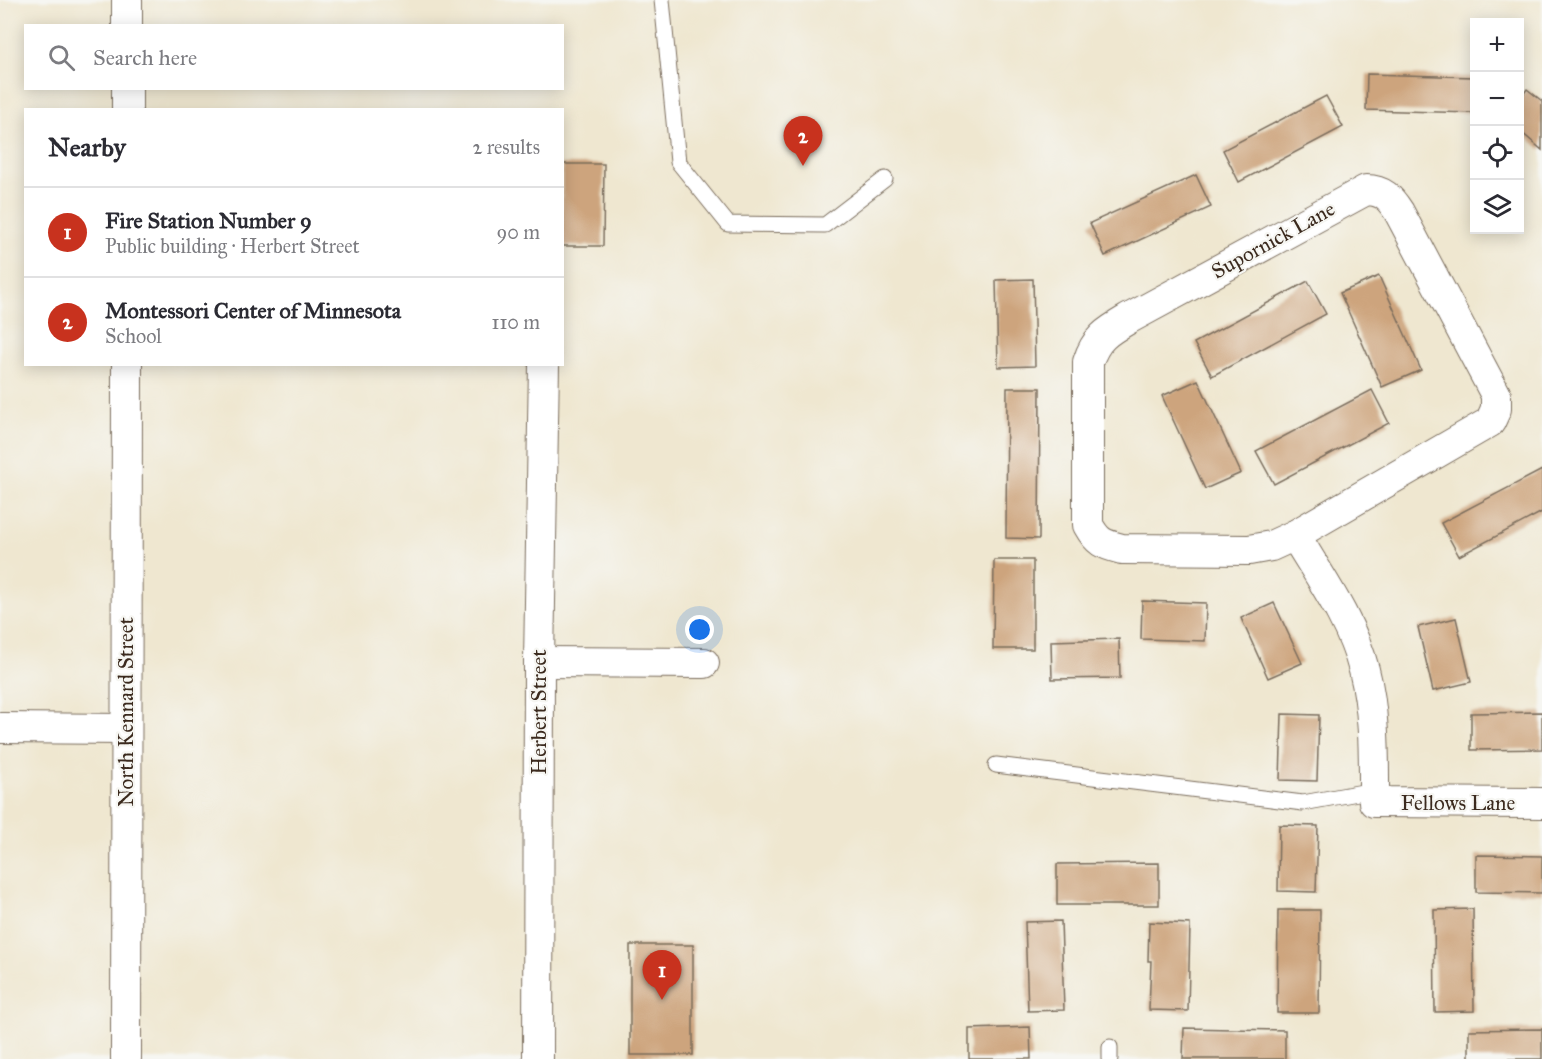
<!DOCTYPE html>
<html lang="en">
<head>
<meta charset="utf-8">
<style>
  :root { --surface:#fff; --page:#f2f2f3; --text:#2b2b33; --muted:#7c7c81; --line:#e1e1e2; --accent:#c8321e }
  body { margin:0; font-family:"IM FELL Great Primer",serif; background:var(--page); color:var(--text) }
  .controls { position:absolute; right:18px; top:18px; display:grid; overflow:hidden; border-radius:0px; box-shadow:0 3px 15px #0003 }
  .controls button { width:54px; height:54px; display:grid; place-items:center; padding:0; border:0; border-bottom:2px solid var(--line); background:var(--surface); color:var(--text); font:30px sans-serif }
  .you { position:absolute; left:700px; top:630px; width:21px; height:21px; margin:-15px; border:4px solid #fff; border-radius:50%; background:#1a73e8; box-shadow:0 0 0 9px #1a73e833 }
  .badge { display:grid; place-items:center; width:39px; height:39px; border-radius:50%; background:var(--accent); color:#fff; font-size:20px; font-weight:700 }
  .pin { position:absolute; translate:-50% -50px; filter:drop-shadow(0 2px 3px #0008) }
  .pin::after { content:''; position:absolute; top:32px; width:21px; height:18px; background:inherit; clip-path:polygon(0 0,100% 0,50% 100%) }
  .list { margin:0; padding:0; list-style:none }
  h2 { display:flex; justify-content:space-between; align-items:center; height:78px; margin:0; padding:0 24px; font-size:26px }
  h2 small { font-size:20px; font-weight:400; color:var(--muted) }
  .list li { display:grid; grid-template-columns:39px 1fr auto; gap:18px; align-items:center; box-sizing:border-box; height:90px; padding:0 24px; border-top:2px solid var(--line) }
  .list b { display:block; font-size:22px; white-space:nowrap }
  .list p { margin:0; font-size:20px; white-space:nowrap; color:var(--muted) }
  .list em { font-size:20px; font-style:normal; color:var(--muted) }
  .icon { flex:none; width:33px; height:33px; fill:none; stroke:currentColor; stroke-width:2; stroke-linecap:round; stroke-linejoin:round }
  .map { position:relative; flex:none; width:1542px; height:1059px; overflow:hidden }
  .search { position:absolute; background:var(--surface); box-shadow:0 3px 15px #0003; left:24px; top:24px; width:540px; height:66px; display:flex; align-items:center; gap:15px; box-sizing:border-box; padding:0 21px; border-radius:0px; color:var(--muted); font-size:22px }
  .panel { position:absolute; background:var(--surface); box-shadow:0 3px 15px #0003; left:24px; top:108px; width:540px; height:258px; border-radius:0px }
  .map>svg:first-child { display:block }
  .building { fill:#cda47d }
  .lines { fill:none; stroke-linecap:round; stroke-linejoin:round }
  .service-casing { stroke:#7a6c5c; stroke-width:17 }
  .minor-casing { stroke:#7a6c5c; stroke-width:32 }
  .service { stroke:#fff; stroke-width:15 }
  .minor { stroke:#fff; stroke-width:30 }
  .labels { text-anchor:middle; stroke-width:4.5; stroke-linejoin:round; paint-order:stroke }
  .street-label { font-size:21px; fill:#3b2a1e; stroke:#f6f6f2 }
</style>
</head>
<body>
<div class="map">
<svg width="1542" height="1059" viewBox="0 0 1542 1059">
  <rect width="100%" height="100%" fill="#f6f6f2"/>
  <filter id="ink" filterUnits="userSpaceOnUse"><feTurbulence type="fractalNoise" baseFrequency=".0167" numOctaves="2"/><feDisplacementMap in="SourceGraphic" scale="12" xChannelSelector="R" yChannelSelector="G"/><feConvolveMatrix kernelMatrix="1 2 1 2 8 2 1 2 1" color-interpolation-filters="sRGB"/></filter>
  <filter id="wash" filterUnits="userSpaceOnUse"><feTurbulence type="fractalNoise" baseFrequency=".008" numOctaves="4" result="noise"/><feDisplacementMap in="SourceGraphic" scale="24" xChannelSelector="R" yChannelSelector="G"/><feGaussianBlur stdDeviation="1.35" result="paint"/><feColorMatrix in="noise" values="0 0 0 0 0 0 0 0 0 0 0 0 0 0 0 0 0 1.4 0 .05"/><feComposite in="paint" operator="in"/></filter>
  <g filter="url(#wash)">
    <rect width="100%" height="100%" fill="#efe7d0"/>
    <g id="blocks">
      <g class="building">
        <path d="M1367 74 1474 77V113L1366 110Z"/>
        <path d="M1527 89 1542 101V150L1520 131V99Z"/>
        <path d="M1326 96 1343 127 1239 182 1223 150Z"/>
        <path d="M562 164H604L603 246H562Z"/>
        <path d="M1196 175 1211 207 1105 256 1090 223Z"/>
        <path d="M1379 276 1421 370 1382 387 1340 293Z"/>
        <path d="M1033 279 1035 366 998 367 996 280Z"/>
        <path d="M1308 281 1326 314 1212 376 1194 343Z"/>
        <path d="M1198 380 1241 473 1205 489 1162 396Z"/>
        <path d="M1007 388H1040L1039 539 1006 538Z"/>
        <path d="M1372 390 1389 423 1274 484 1256 451Z"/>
        <path d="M1542 470V512L1459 556 1441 523Z"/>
        <path d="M994 560H1033V649H993Z"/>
        <path d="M1142 601 1206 603 1205 641 1141 639Z"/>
        <path d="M1274 603 1302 663 1268 678 1241 618Z"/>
        <path d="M1456 618 1471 682 1433 691 1418 627Z"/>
        <path d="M1119 639 1120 678 1052 679 1051 641Z"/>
        <path d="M1542 712V749L1471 750V713Z"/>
        <path d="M1282 714 1319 715 1317 781 1280 780Z"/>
        <path d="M1279 825 1318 826 1316 892 1278 891Z"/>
        <path d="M1476 855 1542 856V893L1476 892Z"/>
        <path d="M1159 863V905H1057V864Z"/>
        <path d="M1473 909 1474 1011 1435 1012 1434 910Z"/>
        <path d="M1278 910H1320L1319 1013H1277Z"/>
        <path d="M1061 921 1064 1010 1028 1011 1025 922Z"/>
        <path d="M1149 922 1190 924 1188 1011 1149 1010 1151 961H1148Z"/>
        <rect x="630" y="945" width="63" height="110"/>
        <path d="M1030 1027 1031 1059H969V1029Z"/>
        <path d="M1184 1028 1285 1030V1059H1183Z"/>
        <path d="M1542 1029V1059H1469V1030Z"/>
      </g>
    </g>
  </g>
  <g filter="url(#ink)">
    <use href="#blocks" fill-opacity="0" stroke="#7a6c5c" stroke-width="1.5"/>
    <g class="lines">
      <defs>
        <g id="service">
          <path d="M662 0 678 162 728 224 825 225 885 179"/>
          <path d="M996 765 1303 803 1374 790"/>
          <path d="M1110 1047V1059"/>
        </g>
        <g id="minor">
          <path d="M127 0V26"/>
          <path d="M127 88V110"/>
          <path d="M1366 190C1383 190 1390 198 1399 212L1496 395V409L1490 422 1295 535 1271 546 1249 550 1122 549C1103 544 1098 543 1088 525V362C1096 337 1108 331 1130 318Z"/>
          <path d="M1295 535C1320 577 1352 622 1364 670 1375 712 1374 758 1374 802L1542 803"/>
          <path d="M539 662 704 663"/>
          <path d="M0 728 126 729"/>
          <path d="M126 1059 127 364"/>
          <path d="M538 1059 539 662 544 364"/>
        </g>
      </defs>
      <use href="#service" class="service-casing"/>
      <use href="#minor" class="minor-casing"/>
      <use href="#service" class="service"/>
      <use href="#minor" class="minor"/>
    </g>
  </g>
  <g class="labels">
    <g class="street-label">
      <text transform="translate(1273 240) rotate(-29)" y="7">Supornick Lane</text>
      <text transform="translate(126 712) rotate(-90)" y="7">North Kennard Street</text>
      <text transform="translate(539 712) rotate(-90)" y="7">Herbert Street</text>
      <text x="1458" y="810">Fellows Lane</text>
    </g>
  </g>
</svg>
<div class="controls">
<button>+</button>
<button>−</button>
<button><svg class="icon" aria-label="locate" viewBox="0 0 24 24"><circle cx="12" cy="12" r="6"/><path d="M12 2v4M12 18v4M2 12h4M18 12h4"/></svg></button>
<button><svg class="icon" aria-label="layers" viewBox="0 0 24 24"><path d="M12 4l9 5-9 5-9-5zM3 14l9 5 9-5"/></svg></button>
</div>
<div class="you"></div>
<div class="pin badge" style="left:662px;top:1000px">1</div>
<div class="pin badge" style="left:803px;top:166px">2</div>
<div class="search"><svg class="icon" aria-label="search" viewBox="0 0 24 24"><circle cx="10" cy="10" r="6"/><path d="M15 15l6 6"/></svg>Search here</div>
<section class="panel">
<h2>Nearby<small>2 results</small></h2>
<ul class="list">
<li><span class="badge">1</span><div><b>Fire Station Number 9</b><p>Public building · Herbert Street</p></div><em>90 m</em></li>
<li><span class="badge">2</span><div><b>Montessori Center of Minnesota</b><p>School</p></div><em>110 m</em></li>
</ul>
</section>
</div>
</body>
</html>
